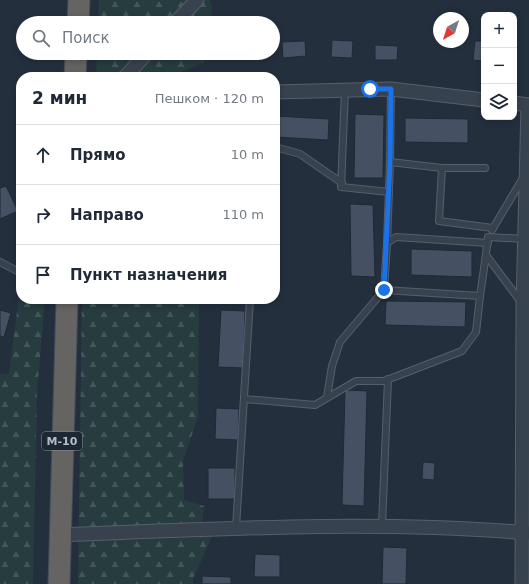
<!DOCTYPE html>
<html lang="ru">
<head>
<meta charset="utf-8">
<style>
  :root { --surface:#fff; --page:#f2f2f3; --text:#1f2937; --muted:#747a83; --line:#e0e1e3 }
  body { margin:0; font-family:"DejaVu Sans",sans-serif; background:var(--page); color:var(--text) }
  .controls { position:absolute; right:12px; top:12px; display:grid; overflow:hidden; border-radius:8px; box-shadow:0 2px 6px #0003 }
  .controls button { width:36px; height:36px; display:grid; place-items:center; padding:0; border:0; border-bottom:1px solid var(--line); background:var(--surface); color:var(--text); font:20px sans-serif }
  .compass { position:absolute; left:433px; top:12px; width:36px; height:36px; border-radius:50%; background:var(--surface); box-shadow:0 2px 6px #0003; rotate:219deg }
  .stop { position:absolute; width:12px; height:12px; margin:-9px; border:3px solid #1a73e8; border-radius:50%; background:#fff }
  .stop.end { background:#1a73e8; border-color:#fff; box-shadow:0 1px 4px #0008 }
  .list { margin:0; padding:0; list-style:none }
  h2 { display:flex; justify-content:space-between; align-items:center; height:52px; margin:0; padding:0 16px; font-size:17px }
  h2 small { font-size:13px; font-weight:400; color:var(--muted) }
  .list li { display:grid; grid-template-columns:26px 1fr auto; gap:12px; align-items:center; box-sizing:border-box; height:60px; padding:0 16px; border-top:1px solid var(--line) }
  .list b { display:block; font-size:15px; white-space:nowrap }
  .list em { font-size:13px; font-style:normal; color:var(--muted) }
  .icon { flex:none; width:22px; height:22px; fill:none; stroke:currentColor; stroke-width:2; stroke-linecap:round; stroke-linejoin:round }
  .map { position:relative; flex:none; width:529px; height:584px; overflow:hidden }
  .search { position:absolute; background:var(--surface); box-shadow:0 2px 6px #0003; left:16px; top:16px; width:264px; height:44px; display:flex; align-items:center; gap:10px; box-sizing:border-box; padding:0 14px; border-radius:22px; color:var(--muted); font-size:15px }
  .panel { position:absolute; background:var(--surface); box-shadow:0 2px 6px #0003; left:16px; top:72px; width:264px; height:232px; border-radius:16px }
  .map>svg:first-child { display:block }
  .forest { fill:url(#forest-firs) }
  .building { fill:#455162; stroke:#1f2835 }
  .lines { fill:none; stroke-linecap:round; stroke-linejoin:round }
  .service-casing { stroke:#565f6c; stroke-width:8 }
  .minor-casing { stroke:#565f6c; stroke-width:15 }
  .trunk-casing { stroke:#434c59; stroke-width:23 }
  .service { stroke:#38414e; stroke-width:6 }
  .minor { stroke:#38414e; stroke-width:13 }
  .trunk { stroke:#656462; stroke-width:21 }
  .route { stroke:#1a73e8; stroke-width:5 }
  .labels { text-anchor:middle; stroke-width:3.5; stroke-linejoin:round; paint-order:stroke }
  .shield { fill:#1d2633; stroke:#878f9c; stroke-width:1 }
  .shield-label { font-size:11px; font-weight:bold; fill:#b4bcc9 }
</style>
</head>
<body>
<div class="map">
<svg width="529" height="584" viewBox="0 0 529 584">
  <defs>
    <pattern id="forest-firs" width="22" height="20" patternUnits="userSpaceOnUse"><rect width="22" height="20" fill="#263c3f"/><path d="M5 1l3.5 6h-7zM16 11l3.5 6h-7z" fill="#435659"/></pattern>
  </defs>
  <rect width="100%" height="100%" fill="#242f3e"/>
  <g class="forest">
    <path d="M99 0H210L212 9 210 23H98Z"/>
    <path d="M97 53H206L204 62 173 76 96 77Z"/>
    <path d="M20 288 21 299H45L37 392 33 584H0V374H9Z"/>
    <path d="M82 299H199L198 417 183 461 184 500 204 506 202 523 177 524 213 534 193 579V584H78Z"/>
  </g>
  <g class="building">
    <path d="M332 40 353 41 352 58 331 57Z"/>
    <path d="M305 41 306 56 283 58 282 42Z"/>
    <path d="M475 41H484V61L473 60Z"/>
    <path d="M375 45 398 46 397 60H375Z"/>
    <path d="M355 114 384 115 383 178H354Z"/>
    <path d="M275 116 329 119 328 140 275 137Z"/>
    <path d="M405 118 468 119V143L405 142Z"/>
    <path d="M6 186 18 211 0 219V188Z"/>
    <path d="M350 204 373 205 375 277 351 276Z"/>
    <path d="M411 249 472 251V277L411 275Z"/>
    <path d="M386 301 466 302 465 327 385 325Z"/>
    <path d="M0 310 11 313 4 337 0 336Z"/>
    <path d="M221 310 245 311 243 368 218 367Z"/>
    <path d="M345 390 367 391 364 506 342 505Z"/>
    <path d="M216 408 239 409 238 440 215 439Z"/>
    <path d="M423 462 435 463 434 480 422 479Z"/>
    <rect x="208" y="468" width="27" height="31"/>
    <path d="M383 547 407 548 406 584H382Z"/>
    <path d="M255 554 280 555V577H254Z"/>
    <path d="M202 576 231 577V584H202Z"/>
  </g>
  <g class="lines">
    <defs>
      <g id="service">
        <path d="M345 89 341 187 389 192"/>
        <path d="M275 147 300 154 342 183"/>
        <path d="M390 162 391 89"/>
        <path d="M485 168H442L439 221 493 228"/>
        <path d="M492 230 523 178"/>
        <path d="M387 243 390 162 442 168"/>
        <path d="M488 243 396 237 387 243 384 290 480 296C483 276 486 256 488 237L525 239"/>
        <path d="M486 255 521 302"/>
        <path d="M0 262 21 273"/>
        <path d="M327 397 332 366 340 342 384 290"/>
        <path d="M244 399 315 405 356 381H384L462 351 476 332 480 296"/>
        <path d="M382 526 388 379"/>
        <path d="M236 528 250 299"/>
      </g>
      <g id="minor">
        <path d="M175 23 197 0"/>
        <path d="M125 77 147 53"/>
        <path d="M275 92 391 89 484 100"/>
        <path d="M514 103 529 105"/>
        <path d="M59 535C216 529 373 520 529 533"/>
        <path d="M522 584 523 306 528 105"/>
      </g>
      <g id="trunk">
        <path d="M78 23 79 0"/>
        <path d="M75 77 76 53"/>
        <path d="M59 584 67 299"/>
      </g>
    </defs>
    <use href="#service" class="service-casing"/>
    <use href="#minor" class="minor-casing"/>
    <use href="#trunk" class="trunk-casing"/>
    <use href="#service" class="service"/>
    <use href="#minor" class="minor"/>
    <use href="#trunk" class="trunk"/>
  </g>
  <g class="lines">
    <path class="route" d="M370 89H391L390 162 384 290"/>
  </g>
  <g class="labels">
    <rect class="shield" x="42" y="432" width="40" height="18" rx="3"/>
    <g class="shield-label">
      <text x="62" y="445">М-10</text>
    </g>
  </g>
</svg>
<div class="controls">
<button>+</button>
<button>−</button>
<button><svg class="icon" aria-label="layers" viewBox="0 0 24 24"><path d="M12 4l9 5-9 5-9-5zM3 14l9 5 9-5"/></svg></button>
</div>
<svg class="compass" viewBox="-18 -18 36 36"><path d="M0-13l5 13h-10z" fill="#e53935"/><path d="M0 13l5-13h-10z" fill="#747a83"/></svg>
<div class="stop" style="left:370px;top:89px"></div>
<div class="stop end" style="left:384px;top:290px"></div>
<div class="search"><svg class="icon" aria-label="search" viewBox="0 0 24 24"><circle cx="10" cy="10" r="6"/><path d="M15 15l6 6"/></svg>Поиск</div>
<section class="panel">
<h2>2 мин<small>Пешком · 120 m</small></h2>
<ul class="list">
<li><svg class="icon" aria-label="ahead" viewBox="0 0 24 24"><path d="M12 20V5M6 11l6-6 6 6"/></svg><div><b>Прямо</b></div><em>10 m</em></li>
<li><svg class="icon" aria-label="right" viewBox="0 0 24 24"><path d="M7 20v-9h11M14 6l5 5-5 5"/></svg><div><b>Направо</b></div><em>110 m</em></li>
<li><svg class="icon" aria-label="arrive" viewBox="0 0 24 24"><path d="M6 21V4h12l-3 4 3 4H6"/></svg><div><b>Пункт назначения</b></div></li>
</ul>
</section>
</div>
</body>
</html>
